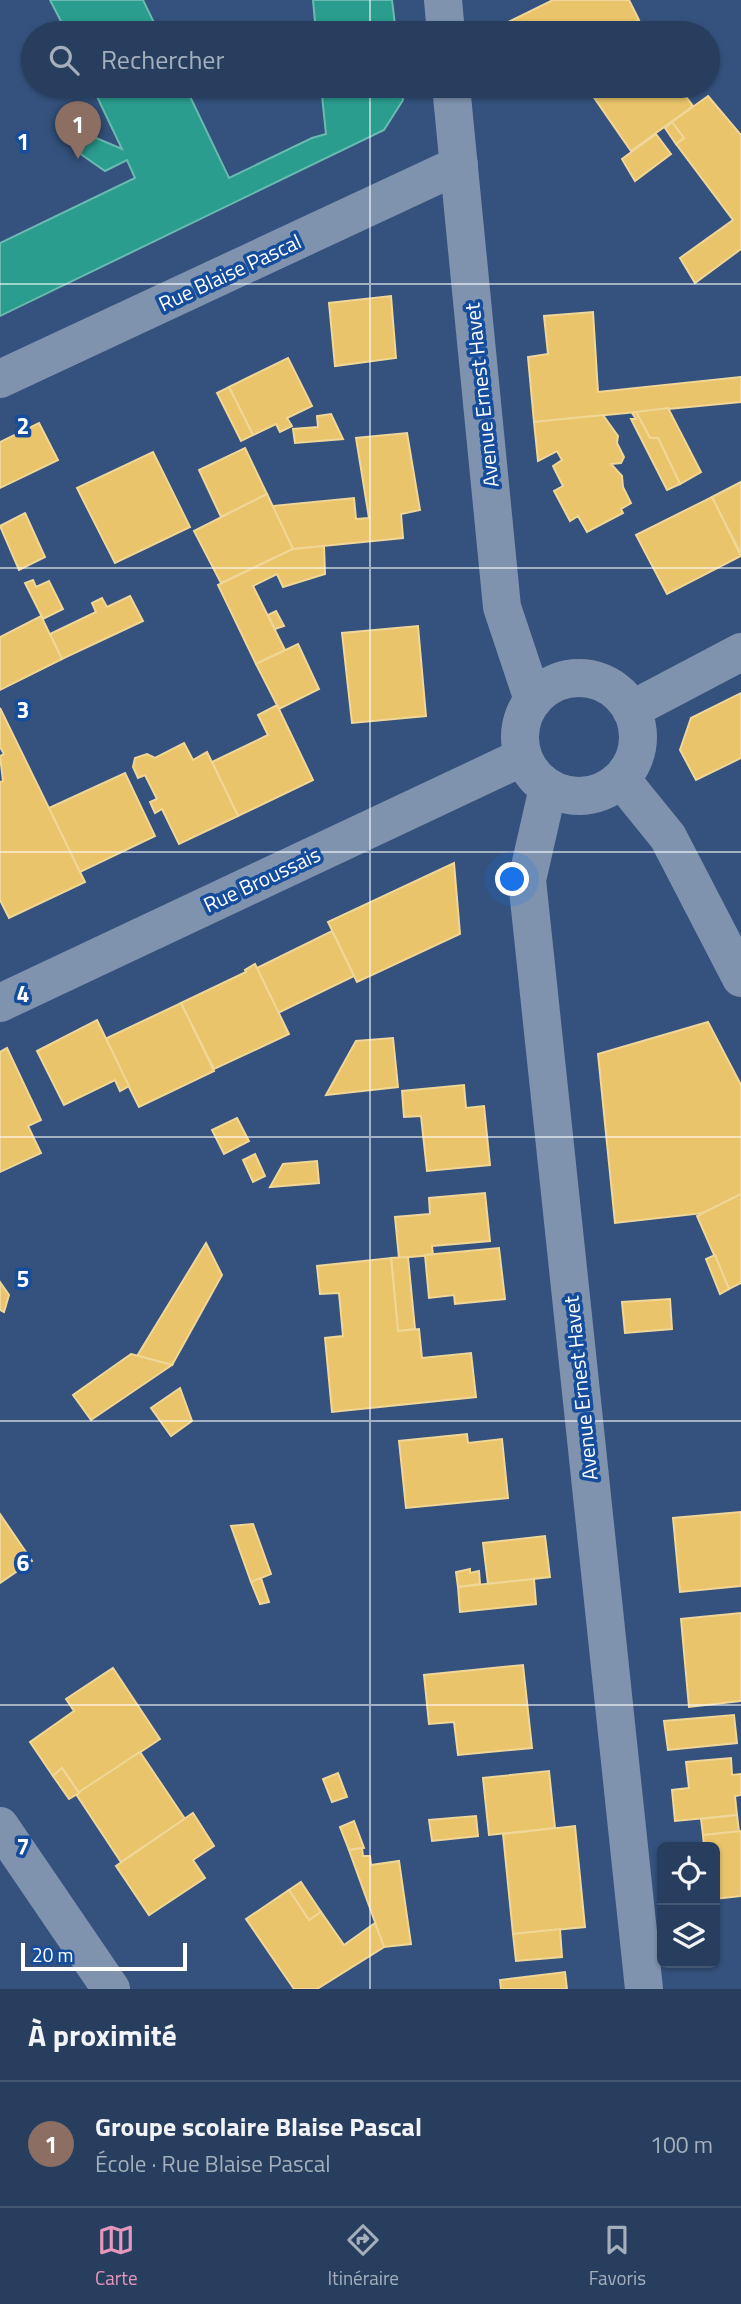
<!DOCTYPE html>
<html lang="fr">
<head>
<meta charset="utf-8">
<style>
  :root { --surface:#273e5e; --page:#2f4564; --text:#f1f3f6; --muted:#a4aebc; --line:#435773; --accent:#e797bd }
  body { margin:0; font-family:"Titillium Web",sans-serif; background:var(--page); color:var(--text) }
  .controls { position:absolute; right:21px; bottom:21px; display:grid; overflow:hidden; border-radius:10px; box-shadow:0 2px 5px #0004 }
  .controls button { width:63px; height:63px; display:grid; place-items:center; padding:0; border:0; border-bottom:2px solid var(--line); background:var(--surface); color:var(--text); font:35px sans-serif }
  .scale { position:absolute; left:21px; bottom:18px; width:166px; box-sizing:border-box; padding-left:7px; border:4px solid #fff; border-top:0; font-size:19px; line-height:24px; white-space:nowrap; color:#fff; -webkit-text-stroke:5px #154d9c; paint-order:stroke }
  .you { position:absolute; left:513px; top:880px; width:24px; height:24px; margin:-18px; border:5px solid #fff; border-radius:50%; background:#1a73e8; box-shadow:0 0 0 10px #1a73e833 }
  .badge { display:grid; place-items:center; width:46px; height:46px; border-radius:50%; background:var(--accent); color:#fff; font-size:23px; font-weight:700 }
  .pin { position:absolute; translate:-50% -58px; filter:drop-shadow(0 2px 4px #0008) }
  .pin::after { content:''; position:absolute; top:37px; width:24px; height:21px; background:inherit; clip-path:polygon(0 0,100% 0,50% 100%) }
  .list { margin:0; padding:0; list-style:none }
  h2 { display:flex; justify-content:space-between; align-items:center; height:91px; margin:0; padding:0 28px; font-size:30px }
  h2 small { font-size:23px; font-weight:400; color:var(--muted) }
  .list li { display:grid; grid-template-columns:46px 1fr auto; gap:21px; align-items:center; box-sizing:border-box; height:126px; padding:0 28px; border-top:2px solid var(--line) }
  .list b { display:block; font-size:26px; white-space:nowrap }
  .list p { margin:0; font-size:23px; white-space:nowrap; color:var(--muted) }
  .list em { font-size:23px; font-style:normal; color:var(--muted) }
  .icon { flex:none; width:38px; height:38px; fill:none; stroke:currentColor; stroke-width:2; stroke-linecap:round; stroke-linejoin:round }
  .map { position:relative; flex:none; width:741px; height:1989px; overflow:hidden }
  .search { position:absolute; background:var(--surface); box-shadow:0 2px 5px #0004; left:21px; right:21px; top:21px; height:77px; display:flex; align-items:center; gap:18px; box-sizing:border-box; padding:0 24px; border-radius:38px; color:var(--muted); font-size:26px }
  .sheet { height:217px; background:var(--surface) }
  nav { display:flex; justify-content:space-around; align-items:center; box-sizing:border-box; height:98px; border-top:2px solid var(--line); background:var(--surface); font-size:19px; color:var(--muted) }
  nav a { display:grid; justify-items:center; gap:4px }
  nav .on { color:var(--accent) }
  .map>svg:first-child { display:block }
  .homes { fill:#e9c46a; stroke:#f0d697; stroke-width:2 }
  .schools { fill:#2a9d8f; stroke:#6abab1; stroke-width:2 }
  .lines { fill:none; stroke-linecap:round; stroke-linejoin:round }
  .minor { stroke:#7f93af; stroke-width:38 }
  .grid { fill:none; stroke:#fff; stroke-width:2; stroke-opacity:0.55 }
  .labels { text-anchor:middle; stroke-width:7; stroke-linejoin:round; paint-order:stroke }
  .street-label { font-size:21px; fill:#fff; stroke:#154d9c }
  .grid-label { font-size:23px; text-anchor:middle; font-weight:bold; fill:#fff; stroke:#154d9c; stroke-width:7; stroke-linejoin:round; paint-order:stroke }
</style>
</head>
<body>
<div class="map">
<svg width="741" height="1989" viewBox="0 0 741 1989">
  <rect width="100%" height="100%" fill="#34527d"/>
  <g class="homes">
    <path d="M553 0H629L639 20 611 33H501L498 27Z"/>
    <path d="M632 23 637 33H611Z"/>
    <path d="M586 86H678L693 106 631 151Z"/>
    <path d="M708 96 741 135V249L695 283 680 258 733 220 676 144 684 138 672 122Z"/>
    <path d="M672 122 684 138 676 144 665 128Z"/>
    <path d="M656 134 671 154 635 181 622 159Z"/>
    <path d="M391 296 396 358 335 366 329 303Z"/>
    <path d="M593 312 598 392 741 377V402L534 422 528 357 548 354 544 316Z"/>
    <path d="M288 358 312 406 287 418 292 426 280 432 276 424 253 435 229 387Z"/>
    <path d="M229 387 253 435 241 441 217 393Z"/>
    <path d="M668 408 701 472 680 484 658 438H650L636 412Z"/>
    <path d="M636 412 650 438H658L680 484 667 490 631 419H636L632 413Z"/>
    <path d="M331 414 343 439 295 443 293 429 318 427 317 416Z"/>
    <path d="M603 415 618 436 617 443 624 457 621 463 611 464 622 476 623 487 631 503 621 509 623 513 587 532 578 516 570 521 554 491 563 486 553 466 562 460 557 451 538 461 534 422Z"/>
    <path d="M39 423 58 460 0 488V442Z"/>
    <path d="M407 433 420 510 401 514 403 538 293 549 272 506 354 498 356 519 369 518 356 438Z"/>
    <path d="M245 448 267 494 221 517 199 470Z"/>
    <path d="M153 452 190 527 115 563 77 488Z"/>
    <path d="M741 482V554L712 497Z"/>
    <path d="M267 494 293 549 221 583 194 531Z"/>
    <path d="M712 497 741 556 667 594 636 535Z"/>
    <path d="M25 513 45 557 19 570 0 526Z"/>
    <path d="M324 546 325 574 283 587 277 574 253 586 285 650 256 664 218 585 293 549Z"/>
    <path d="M33 580 36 587 49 581 63 609 43 619 25 583Z"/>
    <path d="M130 596 143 621 62 659 50 634 96 612 92 603 102 598 107 607Z"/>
    <path d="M276 611 284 626 275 629 268 615Z"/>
    <path d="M41 616 62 659 0 690V637Z"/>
    <path d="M418 626 426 716 352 723 342 633Z"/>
    <path d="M298 644 319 689 279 709 256 664Z"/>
    <path d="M741 693V758L696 780 680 750 691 718Z"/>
    <path d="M277 705 313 780 238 816 212 762 268 735 258 715Z"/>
    <path d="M0 708 85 882 9 918 0 900V782L3 781 0 756 4 754 0 747Z"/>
    <path d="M184 743 193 760 207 752 238 816 179 844 162 809 155 813 150 802 157 799 145 775 138 778 133 767 135 758 147 754 155 758Z"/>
    <path d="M125 773 155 836 80 872 49 808Z"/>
    <path d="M454 863 460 934 357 982 328 922Z"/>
    <path d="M332 931 354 976 278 1013 257 968Z"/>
    <path d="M255 964 289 1034 214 1069 181 1003 246 972 245 970Z"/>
    <path d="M181 1003 214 1071 139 1107 105 1039Z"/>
    <path d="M97 1020 129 1086 120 1091 115 1080 64 1105 37 1051Z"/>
    <path d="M708 1022 741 1085V1194L703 1213 615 1223 598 1054Z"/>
    <path d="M393 1038 398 1087 326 1095 356 1041Z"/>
    <path d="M7 1048 41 1120 28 1126 41 1153 0 1172V1052Z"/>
    <path d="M464 1085 466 1108 484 1106 490 1165 427 1171 421 1116 404 1117 402 1091Z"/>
    <path d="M237 1118 249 1141 224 1154 212 1130Z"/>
    <path d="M255 1154 265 1176 253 1182 243 1160Z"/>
    <path d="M317 1161 319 1183 270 1187 283 1164Z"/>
    <path d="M485 1193 490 1241 432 1246 433 1255 399 1258 395 1217 430 1214 429 1198Z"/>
    <path d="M741 1194V1283L729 1289 697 1216Z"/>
    <path d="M206 1243 222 1275 172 1365 137 1356Z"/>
    <path d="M499 1248 505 1299 455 1304 454 1295 429 1298 425 1255Z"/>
    <path d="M715 1255 729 1289 720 1294 706 1259Z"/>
    <path d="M408 1257 415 1329 398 1331 391 1258Z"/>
    <path d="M391 1258 398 1331 419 1329 422 1358 471 1353 476 1397 332 1412 325 1338 343 1336 339 1293 320 1294 317 1266Z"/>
    <path d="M0 1282 9 1295 4 1312 0 1310Z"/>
    <path d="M670 1299 672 1329 625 1333 622 1302Z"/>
    <path d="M131 1354 172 1365 91 1420 73 1395Z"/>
    <path d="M180 1388 192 1421 171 1436 151 1408Z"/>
    <path d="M467 1434 468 1443 502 1439 508 1498 406 1508 399 1441Z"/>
    <path d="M741 1512V1586L680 1592 673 1518Z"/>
    <path d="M0 1514 32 1561 0 1583Z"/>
    <path d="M253 1524 271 1574 251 1582 231 1526Z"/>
    <path d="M545 1536 550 1577 488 1584 483 1543Z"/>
    <path d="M470 1569V1573L479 1571 480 1584 458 1587 456 1572Z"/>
    <path d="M261 1578 269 1602 260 1604 251 1582Z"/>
    <path d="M534 1579 536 1604 460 1612 458 1587Z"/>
    <path d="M741 1613V1701L689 1707 681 1619Z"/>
    <path d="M523 1665 532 1748 458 1755 454 1722 429 1724 424 1675Z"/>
    <path d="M113 1668 160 1739 79 1793 62 1768 53 1776 30 1742 74 1711 66 1699Z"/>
    <path d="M734 1715 737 1743 668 1750 664 1721Z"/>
    <path d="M140 1752 185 1819 121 1862 76 1794Z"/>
    <path d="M731 1758 732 1775 741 1774V1795L735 1796 737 1815 675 1821 672 1790 689 1788 686 1762Z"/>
    <path d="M62 1768 79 1793 69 1799 53 1776Z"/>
    <path d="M549 1771 555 1828 489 1835 483 1778Z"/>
    <path d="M338 1773 347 1797 332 1802 323 1779Z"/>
    <path d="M193 1813 214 1846 193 1860 205 1878 149 1915 116 1866Z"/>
    <path d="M737 1815 739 1832 703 1835 701 1819Z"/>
    <path d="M476 1816 478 1836 432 1841 429 1820Z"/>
    <path d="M354 1821 364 1848 349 1850 340 1827Z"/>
    <path d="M575 1826 585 1927 513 1934 503 1834Z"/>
    <path d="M741 1831V1896L715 1899V1847H704L703 1835Z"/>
    <path d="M362 1848 363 1856H370L371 1865 399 1861 411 1944 384 1947 349 1850Z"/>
    <path d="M301 1882 321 1912 309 1920 289 1890Z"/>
    <path d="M289 1890 309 1920 321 1912 344 1945 375 1923 384 1947 317 1989H294L246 1919Z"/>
    <path d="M560 1929 562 1957 516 1961 513 1934Z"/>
    <path d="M565 1972 567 1989H501L500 1980Z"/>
  </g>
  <g class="schools">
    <path d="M50 0H143L159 33H67Z"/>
    <path d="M313 0H392L396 33H316Z"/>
    <path d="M92 86H185L229 178 312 138 326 134 321 86H401L403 100 384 130 0 316V243L135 178 127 160 105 171 75 150 69 138 94 137 122 149Z"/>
  </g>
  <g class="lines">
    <g class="minor">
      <path d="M443 0 446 33"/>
      <path d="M451 86 502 607 533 700"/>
      <path d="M0 379 459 165"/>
      <circle cx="579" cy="737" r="59"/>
      <path d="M631 710 741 652"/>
      <path d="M621 779 668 837 741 978"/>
      <path d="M548 788 527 880 644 1989"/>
      <path d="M0 1003 523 757"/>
      <path d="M0 1826 111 1989"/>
    </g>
  </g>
  <path class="grid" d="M370 0V33M370 86V1989M0 284H741M0 568H741M0 852H741M0 1137H741M0 1421H741M0 1705H741"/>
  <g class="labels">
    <g class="street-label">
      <text transform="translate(230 273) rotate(-25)" y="7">Rue Blaise Pascal</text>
      <text transform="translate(482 395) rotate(-96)" y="7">Avenue Ernest Havet</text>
      <text transform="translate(262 880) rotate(-25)" y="7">Rue Broussais</text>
      <text transform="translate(581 1388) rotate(-96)" y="7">Avenue Ernest Havet</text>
    </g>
  </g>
  <g class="grid-label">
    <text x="23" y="150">1</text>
    <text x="23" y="434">2</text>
    <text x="23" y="718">3</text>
    <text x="23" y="1002">4</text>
    <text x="23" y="1287">5</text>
    <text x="23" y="1571">6</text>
    <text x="23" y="1855">7</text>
  </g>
</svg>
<div class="controls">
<button><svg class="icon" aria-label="locate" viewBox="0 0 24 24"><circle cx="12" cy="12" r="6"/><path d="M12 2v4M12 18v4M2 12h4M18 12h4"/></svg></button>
<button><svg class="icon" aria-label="layers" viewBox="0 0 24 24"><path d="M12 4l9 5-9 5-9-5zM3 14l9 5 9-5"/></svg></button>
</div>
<div class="scale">20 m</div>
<div class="you"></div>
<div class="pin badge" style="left:78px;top:159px;background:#8d6e63">1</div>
<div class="search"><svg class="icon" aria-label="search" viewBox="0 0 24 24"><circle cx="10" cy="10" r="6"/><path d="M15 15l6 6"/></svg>Rechercher</div>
</div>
<section class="sheet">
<h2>À proximité<small></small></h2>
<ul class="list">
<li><span class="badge" style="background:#8d6e63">1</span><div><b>Groupe scolaire Blaise Pascal</b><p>École · Rue Blaise Pascal</p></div><em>100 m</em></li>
</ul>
</section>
<nav>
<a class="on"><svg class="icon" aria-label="map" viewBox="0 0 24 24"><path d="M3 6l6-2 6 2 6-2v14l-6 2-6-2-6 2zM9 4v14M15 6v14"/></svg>Carte</a>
<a><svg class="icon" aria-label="directions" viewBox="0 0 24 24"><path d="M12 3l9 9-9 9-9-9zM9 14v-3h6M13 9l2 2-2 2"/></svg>Itinéraire</a>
<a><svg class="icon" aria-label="saved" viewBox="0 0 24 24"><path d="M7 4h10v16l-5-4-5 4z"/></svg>Favoris</a>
</nav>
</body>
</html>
